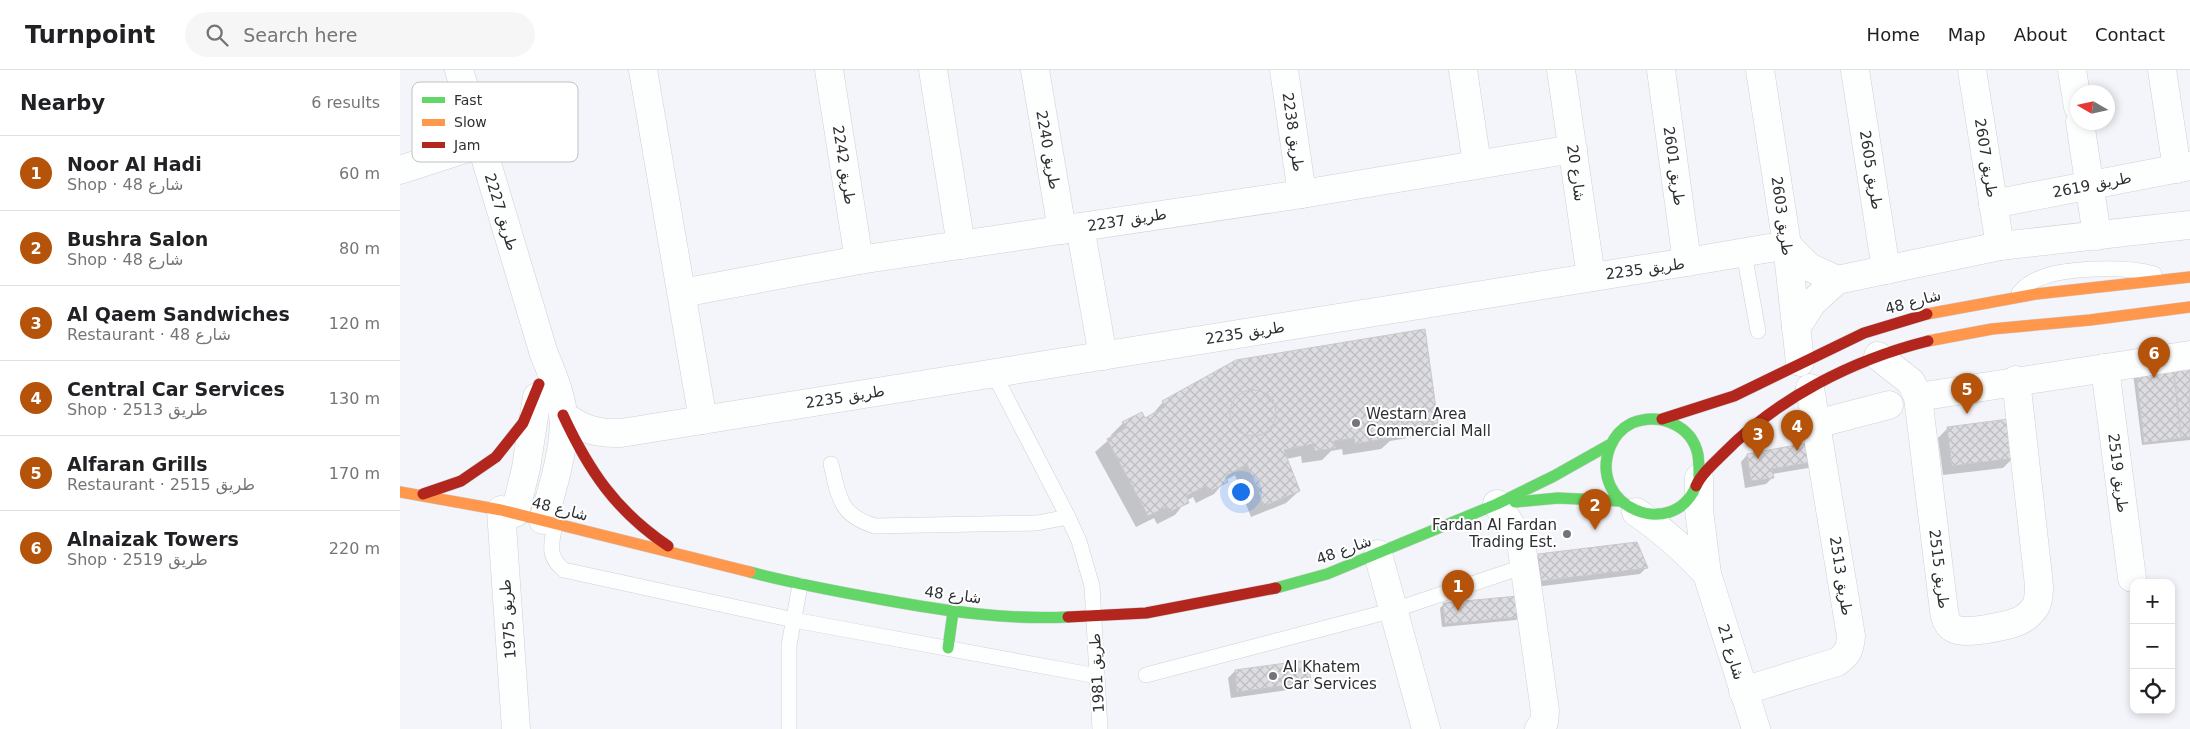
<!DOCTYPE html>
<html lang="en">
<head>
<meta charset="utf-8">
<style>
  :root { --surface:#fff; --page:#f6f6f6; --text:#202124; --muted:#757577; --line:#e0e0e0; --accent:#b45309 }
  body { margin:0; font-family:"DejaVu Sans",Vazirmatn,sans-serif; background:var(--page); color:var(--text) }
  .controls { position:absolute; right:15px; bottom:15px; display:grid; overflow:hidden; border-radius:10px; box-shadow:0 2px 8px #0003 }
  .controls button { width:45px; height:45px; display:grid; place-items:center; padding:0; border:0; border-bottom:1px solid var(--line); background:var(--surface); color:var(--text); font:25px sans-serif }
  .compass { position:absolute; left:1670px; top:15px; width:45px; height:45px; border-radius:50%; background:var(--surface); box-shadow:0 2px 8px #0003; rotate:279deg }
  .you { position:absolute; left:840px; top:421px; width:18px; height:18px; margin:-12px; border:4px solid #fff; border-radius:50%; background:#1a73e8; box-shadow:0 0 0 8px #1a73e833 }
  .badge { display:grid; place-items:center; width:32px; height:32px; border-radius:50%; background:var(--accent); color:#fff; font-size:16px; font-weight:700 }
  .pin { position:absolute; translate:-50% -41px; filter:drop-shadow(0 1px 2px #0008) }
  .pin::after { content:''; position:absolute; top:26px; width:18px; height:15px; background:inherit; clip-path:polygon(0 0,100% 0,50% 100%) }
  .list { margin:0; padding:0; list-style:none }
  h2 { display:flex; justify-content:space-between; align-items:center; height:65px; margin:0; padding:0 20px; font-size:21px }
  h2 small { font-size:16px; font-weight:400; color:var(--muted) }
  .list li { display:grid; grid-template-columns:32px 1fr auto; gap:15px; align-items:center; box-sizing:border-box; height:75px; padding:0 20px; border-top:1px solid var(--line) }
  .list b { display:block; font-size:19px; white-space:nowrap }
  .list p { margin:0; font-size:16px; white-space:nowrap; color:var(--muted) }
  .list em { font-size:16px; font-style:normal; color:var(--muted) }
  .icon { flex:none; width:28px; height:28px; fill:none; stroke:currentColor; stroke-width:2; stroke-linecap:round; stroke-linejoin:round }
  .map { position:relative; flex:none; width:1790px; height:659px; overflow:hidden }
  header { display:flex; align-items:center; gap:30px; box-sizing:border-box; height:70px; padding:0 25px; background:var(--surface); border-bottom:1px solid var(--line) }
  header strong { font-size:24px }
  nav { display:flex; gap:28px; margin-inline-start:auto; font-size:18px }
  .search { width:350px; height:45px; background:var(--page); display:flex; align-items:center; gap:12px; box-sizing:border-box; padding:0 18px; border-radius:28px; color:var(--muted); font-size:19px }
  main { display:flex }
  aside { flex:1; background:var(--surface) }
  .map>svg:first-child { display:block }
  .shadow { fill:#0003 }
  .building { fill:url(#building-cross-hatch); stroke:#c8c9cd; fill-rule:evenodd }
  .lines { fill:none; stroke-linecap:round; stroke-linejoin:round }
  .lane-casing { stroke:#cfd0d4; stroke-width:16 }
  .street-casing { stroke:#cfd0d4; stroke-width:29 }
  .fast-casing { stroke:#cfd0d4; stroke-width:12 }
  .slow-casing { stroke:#cfd0d4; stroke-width:12 }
  .jam-casing { stroke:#cfd0d4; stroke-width:12 }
  .lane { stroke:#fdfefe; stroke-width:15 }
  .street { stroke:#fdfefe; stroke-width:28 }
  .fast { stroke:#63d668; stroke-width:11 }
  .slow { stroke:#ff974d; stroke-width:11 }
  .jam { stroke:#b3261e; stroke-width:11 }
  .poi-dot { fill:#737479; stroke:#fff; stroke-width:2 }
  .labels { text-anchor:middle; stroke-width:4; stroke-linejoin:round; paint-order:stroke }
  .street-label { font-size:15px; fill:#2e2f33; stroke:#fff }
  .poi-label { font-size:15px; fill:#2e2f33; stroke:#fff; text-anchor:start }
  .key { fill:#fff; stroke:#c0c1c2; stroke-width:1 }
  .key-label { font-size:14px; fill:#2e2f33 }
</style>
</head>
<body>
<header>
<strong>Turnpoint</strong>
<div class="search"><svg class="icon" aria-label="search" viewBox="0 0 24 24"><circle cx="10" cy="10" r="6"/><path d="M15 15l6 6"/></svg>Search here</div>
<nav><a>Home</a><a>Map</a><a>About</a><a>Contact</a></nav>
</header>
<main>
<aside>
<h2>Nearby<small>6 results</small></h2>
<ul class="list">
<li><span class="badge">1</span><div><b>Noor Al Hadi</b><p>Shop · شارع 48</p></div><em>60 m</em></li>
<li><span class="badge">2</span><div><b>Bushra Salon</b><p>Shop · شارع 48</p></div><em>80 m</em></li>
<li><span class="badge">3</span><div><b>Al Qaem Sandwiches</b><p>Restaurant · شارع 48</p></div><em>120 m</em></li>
<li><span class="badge">4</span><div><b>Central Car Services</b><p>Shop · طريق 2513</p></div><em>130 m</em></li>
<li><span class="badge">5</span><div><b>Alfaran Grills</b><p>Restaurant · طريق 2515</p></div><em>170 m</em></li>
<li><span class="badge">6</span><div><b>Alnaizak Towers</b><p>Shop · طريق 2519</p></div><em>220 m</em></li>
</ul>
</aside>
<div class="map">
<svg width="1790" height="659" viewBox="0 0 1790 659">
  <defs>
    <pattern id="building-cross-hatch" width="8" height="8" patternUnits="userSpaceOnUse" patternTransform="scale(1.25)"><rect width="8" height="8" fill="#dddde1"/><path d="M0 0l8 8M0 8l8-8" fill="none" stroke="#bebec2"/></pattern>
  </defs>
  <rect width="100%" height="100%" fill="#f4f5fa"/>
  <g class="shadow">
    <path d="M836 291 1036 353 1024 365 990 371 981 379 943 385 942 379 931 381 922 390 902 393 901 386 886 389 899 421 886 433 851 447 835 405 826 410 814 424 796 433 793 427 786 431 775 445 757 454 754 448 736 457 695 382 712 367 711 365 723 353 744 350 751 346 763 332Z"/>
    <path d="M1790 294V370L1742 375 1733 303Z"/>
    <path d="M1548 358 1613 388 1603 398 1543 405 1538 368Z"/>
    <path d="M1347 385 1415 391 1408 398 1372 404 1373 407 1366 414 1345 418 1341 392Z"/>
    <path d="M1138 486 1247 497 1240 504 1135 517 1131 492Z"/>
    <path d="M1043 535 1119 547 1116 550 1042 557 1040 538Z"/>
    <path d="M835 601 910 612 903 618 831 628 828 608Z"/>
  </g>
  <g class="building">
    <path d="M1025 259 1038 353 994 361 995 367 955 374 954 368 934 371 936 378 915 381 913 374 884 380 900 421 864 436 847 394 825 406 828 412 809 422 806 416 786 426 789 433 769 442 767 437 748 446 707 369 726 358 722 352 742 342 745 348 765 337 762 331 836 290ZM854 320 868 325 873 330 876 344 871 357 860 365 853 366 840 361 835 356 831 343 835 329 847 321Z"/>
    <path d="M1790 292V367L1781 368 1773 294Z"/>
    <path d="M1773 294 1781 368 1744 373 1736 299Z"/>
    <circle cx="853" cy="343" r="23"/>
    <path d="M1609 349 1614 388 1552 396 1547 357Z"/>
    <path d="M1413 372 1417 391 1372 399 1374 408 1351 411 1347 384Z"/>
    <path d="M1237 472 1248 498 1141 511 1138 484Z"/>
    <path d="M1118 526 1120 547 1045 554 1043 533Z"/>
    <path d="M908 590 911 612 837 622 835 600Z"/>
  </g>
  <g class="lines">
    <defs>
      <g id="lane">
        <path d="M1344 183 1358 261"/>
        <path d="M1619 223C1624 217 1630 212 1638 209 1664 197 1726 196 1754 204"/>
        <path d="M594 304 668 447 679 471 692 516 700 659"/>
        <path d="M431 394C439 427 439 445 475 456L637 453 668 447"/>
        <path d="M155 453C152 473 146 486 164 500L394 550 697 606"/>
        <path d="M746 605 994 540 1125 496"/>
        <path d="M389 659V575L400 515"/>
      </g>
      <g id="street">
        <path d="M59 0 144 284C152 303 160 322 163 343 167 372 152 422 143 450"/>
        <path d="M243 0 303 350"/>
        <path d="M429 0 459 190"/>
        <path d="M533 0 561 175"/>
        <path d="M635 0 662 160"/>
        <path d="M884 0 902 124"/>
        <path d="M1063 0 1077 94"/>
        <path d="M1161 0 1191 207"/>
        <path d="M1261 0 1287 192"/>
        <path d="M1360 0 1387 175 1400 292"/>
        <path d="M1455 0 1486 200"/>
        <path d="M1572 0 1600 176"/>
        <path d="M1672 0 1678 37"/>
        <path d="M1762 0 1777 99"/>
        <path d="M1680 52 1697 166"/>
        <path d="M0 100 80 74"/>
        <path d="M1593 134 1790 96"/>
        <path d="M680 157 703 286"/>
        <path d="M1387 175 1409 197 1437 210"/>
        <path d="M282 223 459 190 902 124 1173 79"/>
        <path d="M1396 258 1412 233 1437 210 1600 176 1790 155"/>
        <path d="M1478 286 1511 312 1518 327 1544 541C1545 548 1547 556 1555 559 1565 565 1607 556 1619 551 1626 548 1635 540 1637 533 1640 524 1639 515 1638 506L1616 310"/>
        <path d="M1705 298 1732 508"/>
        <path d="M1518 327 1790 285"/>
        <path d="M163 345C181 359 198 364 221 363L1287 192 1387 175"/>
        <path d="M1416 354 1489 335"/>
        <path d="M1299 408V440L1307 504 1356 659"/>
        <path d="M1097 434 1116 463 1122 479 1145 641 1144 652 1139 659"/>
        <path d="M101 440 116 659"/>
        <path d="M1236 442C1263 460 1285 480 1307 504"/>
        <path d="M115 443 126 398 137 327"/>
        <path d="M978 484 1026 659"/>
        <path d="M1343 621 1437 592C1448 584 1450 579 1451 566L1410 318"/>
      </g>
      <g id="fast">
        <path d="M1296 416C1273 472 1187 437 1210 377 1214 367 1222 358 1232 353 1259 342 1292 355 1298 385 1299 392 1299 401 1299 408"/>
        <path d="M1115 432 1158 428 1220 431"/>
        <path d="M350 502C395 514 440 522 485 530 545 541 607 550 668 547"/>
        <path d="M876 518 927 504 1097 434 1154 406 1209 375"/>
        <path d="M548 578 553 542"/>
      </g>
      <g id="slow">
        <path d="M1527 244 1636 224 1790 207"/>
        <path d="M1528 271 1592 259 1690 250 1790 237"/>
        <path d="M0 422 101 440 350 502"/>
      </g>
      <g id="jam">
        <path d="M163 345C189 401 216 441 268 476"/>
        <path d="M1262 349 1334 326 1464 263 1527 244"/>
        <path d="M1296 416C1301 404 1313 394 1323 384 1378 328 1452 290 1528 271"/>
        <path d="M23 424 61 411 96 387 123 353 139 314"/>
        <path d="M668 547 746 543 876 518"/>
      </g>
    </defs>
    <use href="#lane" class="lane-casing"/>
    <use href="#street" class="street-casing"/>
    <use href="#fast" class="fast-casing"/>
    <use href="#slow" class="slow-casing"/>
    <use href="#jam" class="jam-casing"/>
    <use href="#lane" class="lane"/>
    <use href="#street" class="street"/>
    <use href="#fast" class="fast"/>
    <use href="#slow" class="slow"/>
    <use href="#jam" class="jam"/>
  </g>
  <g class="poi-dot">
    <circle cx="956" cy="353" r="5"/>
    <circle cx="1167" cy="464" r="5"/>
    <circle cx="873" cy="606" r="5"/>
  </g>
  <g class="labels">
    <g class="street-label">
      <text transform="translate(893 62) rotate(82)" y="5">طريق 2238</text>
      <text transform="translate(648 80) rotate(80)" y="5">طريق 2240</text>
      <text transform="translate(1586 88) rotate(81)" y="5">طريق 2607</text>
      <text transform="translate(444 95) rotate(81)" y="5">طريق 2242</text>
      <text transform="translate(1274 96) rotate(82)" y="5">طريق 2601</text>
      <text transform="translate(1471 100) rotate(81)" y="5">طريق 2605</text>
      <text transform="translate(1176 103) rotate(82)" y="5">شارع 20</text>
      <text transform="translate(1692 115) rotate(-11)" y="5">طريق 2619</text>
      <text transform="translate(101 142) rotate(73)" y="5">طريق 2227</text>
      <text transform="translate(1382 146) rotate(82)" y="5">طريق 2603</text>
      <text transform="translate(727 150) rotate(-9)" y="5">طريق 2237</text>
      <text transform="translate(1245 199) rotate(-8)" y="5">طريق 2235</text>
      <text transform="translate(1513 232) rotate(-15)" y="5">شارع 48</text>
      <text transform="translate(845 263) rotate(-9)" y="5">طريق 2235</text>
      <text transform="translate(445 327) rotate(-9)" y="5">طريق 2235</text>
      <text transform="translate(1718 403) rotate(83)" y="5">طريق 2519</text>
      <text transform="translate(160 439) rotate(14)" y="5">شارع 48</text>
      <text transform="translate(944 480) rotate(-20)" y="5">شارع 48</text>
      <text transform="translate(1539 499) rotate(83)" y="5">طريق 2515</text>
      <text transform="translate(1441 506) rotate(81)" y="5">طريق 2513</text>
      <text transform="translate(553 525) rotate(7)" y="5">شارع 48</text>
      <text transform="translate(108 549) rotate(-94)" y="5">طريق 1975</text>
      <text transform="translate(1331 582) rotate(73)" y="5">شارع 21</text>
      <text transform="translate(697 603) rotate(-93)" y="5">طريق 1981</text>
    </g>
    <g class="poi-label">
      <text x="966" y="349">Westarn Area<tspan x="966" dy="17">Commercial Mall</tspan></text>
      <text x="1157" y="460" text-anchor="end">Fardan Al Fardan<tspan x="1157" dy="17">Trading Est.</tspan></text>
      <text x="883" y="602">Al Khatem<tspan x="883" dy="17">Car Services</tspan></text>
    </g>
  </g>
  <rect x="12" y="12" width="166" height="80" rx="8" class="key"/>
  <rect x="22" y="27" width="23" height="6" fill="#63d668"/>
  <rect x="22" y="49" width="23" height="7" fill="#ff974d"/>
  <rect x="22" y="72" width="23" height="6" fill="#b3261e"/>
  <g class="key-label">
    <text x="54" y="35">Fast</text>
    <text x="54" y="57">Slow</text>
    <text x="54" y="80">Jam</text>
  </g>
</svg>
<div class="controls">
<button>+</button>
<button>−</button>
<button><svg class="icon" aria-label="locate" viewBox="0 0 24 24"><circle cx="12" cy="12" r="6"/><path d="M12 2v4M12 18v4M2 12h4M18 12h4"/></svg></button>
</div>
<svg class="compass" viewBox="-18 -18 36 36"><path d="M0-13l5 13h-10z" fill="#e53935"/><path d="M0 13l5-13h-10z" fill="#757577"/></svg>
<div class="you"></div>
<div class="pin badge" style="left:1058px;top:541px">1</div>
<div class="pin badge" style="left:1195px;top:460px">2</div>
<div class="pin badge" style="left:1358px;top:389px">3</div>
<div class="pin badge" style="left:1397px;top:381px">4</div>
<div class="pin badge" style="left:1567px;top:344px">5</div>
<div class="pin badge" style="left:1754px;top:308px">6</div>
</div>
</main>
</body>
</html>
